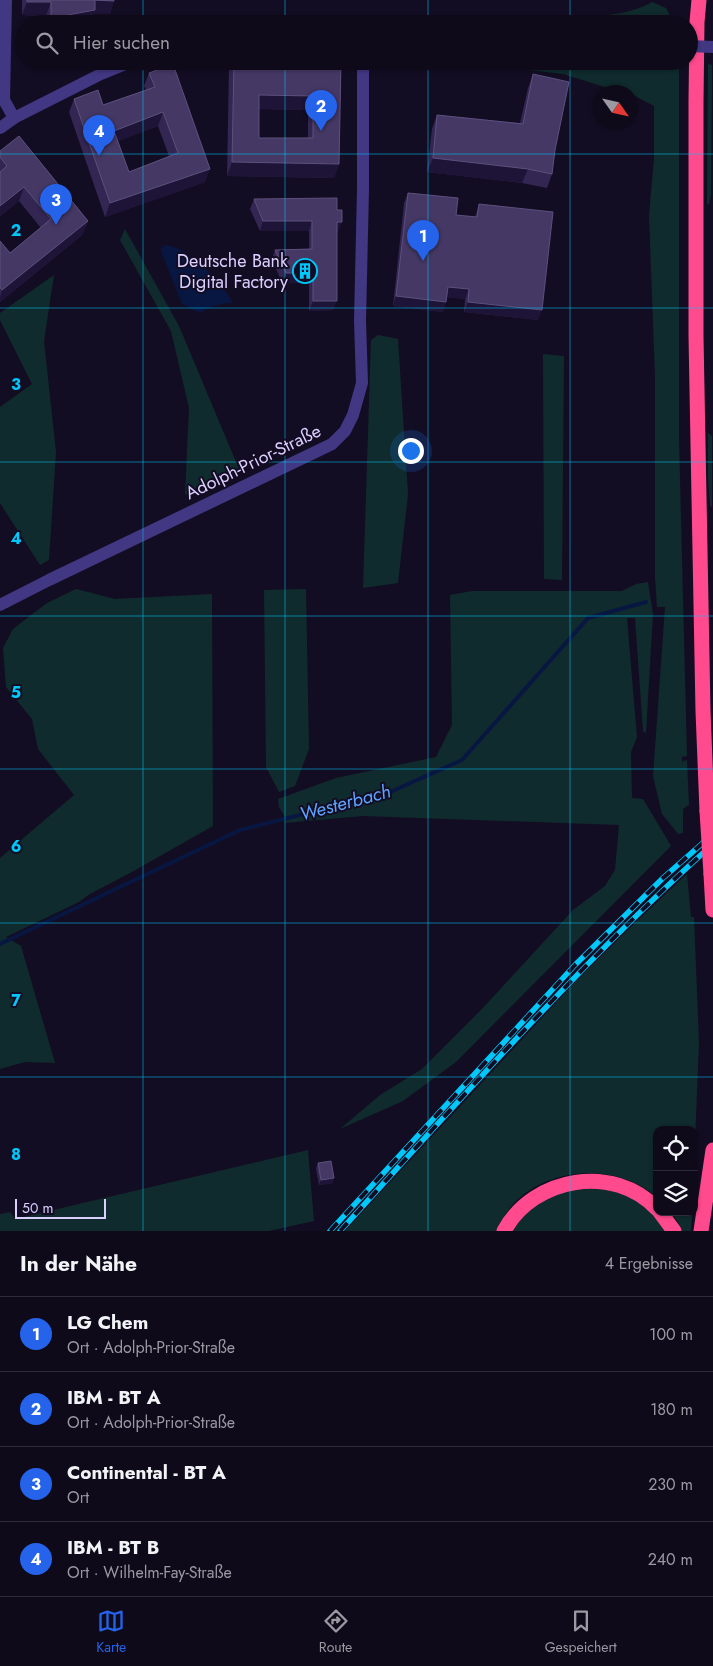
<!DOCTYPE html>
<html lang="de">
<head>
<meta charset="utf-8">
<style>
  :root { --surface:#0e0a1a; --page:#171323; --text:#f1f3f6; --muted:#9b9aa2; --line:#2e2b39; --accent:#2563eb }
  body { margin:0; font-family:Jost,sans-serif; background:var(--page); color:var(--text) }
  .controls { position:absolute; right:15px; bottom:15px; display:grid; overflow:hidden; border-radius:10px; box-shadow:0 1px 4px #0004 }
  .controls button { width:45px; height:45px; display:grid; place-items:center; padding:0; border:0; border-bottom:1px solid var(--line); background:var(--surface); color:var(--text); font:25px sans-serif }
  .compass { position:absolute; left:593px; top:85px; width:45px; height:45px; border-radius:50%; background:var(--surface); box-shadow:0 1px 4px #0004; rotate:124deg }
  .scale { position:absolute; left:15px; bottom:12px; width:91px; box-sizing:border-box; padding-left:5px; border:2px solid #dacfff; border-top:0; font-size:14px; line-height:18px; white-space:nowrap; color:#dacfff; -webkit-text-stroke:4px #130d23; paint-order:stroke }
  .you { position:absolute; left:410px; top:450px; width:18px; height:18px; margin:-12px; border:4px solid #fff; border-radius:50%; background:#1a73e8; box-shadow:0 0 0 8px #1a73e833 }
  .badge { display:grid; place-items:center; width:32px; height:32px; border-radius:50%; background:var(--accent); color:#fff; font-size:16px; font-weight:700 }
  .pin { position:absolute; translate:-50% -41px; filter:drop-shadow(0 1px 2px #0008) }
  .pin::after { content:''; position:absolute; top:26px; width:18px; height:15px; background:inherit; clip-path:polygon(0 0,100% 0,50% 100%) }
  .list { margin:0; padding:0; list-style:none }
  h2 { display:flex; justify-content:space-between; align-items:center; height:65px; margin:0; padding:0 20px; font-size:21px }
  h2 small { font-size:16px; font-weight:400; color:var(--muted) }
  .list li { display:grid; grid-template-columns:32px 1fr auto; gap:15px; align-items:center; box-sizing:border-box; height:75px; padding:0 20px; border-top:1px solid var(--line) }
  .list b { display:block; font-size:19px; white-space:nowrap }
  .list p { margin:0; font-size:16px; white-space:nowrap; color:var(--muted) }
  .list em { font-size:16px; font-style:normal; color:var(--muted) }
  .icon { flex:none; width:28px; height:28px; fill:none; stroke:currentColor; stroke-width:2; stroke-linecap:round; stroke-linejoin:round }
  .map { position:relative; flex:none; width:713px; height:1231px; overflow:hidden }
  .search { position:absolute; background:var(--surface); box-shadow:0 1px 4px #0004; left:15px; right:15px; top:15px; height:55px; display:flex; align-items:center; gap:12px; box-sizing:border-box; padding:0 18px; border-radius:28px; color:var(--muted); font-size:19px }
  .sheet { height:365px; background:var(--surface) }
  nav { display:flex; justify-content:space-around; align-items:center; box-sizing:border-box; height:70px; border-top:1px solid var(--line); background:var(--surface); font-size:14px; color:var(--muted) }
  nav a { display:grid; justify-items:center; gap:2px }
  nav .on { color:var(--accent) }
  .map>svg:first-child { display:block }
  .green { fill:#102b2d }
  .water { fill:#081741 }
  .lines { fill:none; stroke-linecap:round; stroke-linejoin:round }
  .stream { stroke:#081741; stroke-width:4 }
  .street { stroke:#423783; stroke-width:12 }
  .highway { stroke:#ff4a8e; stroke-width:15 }
  .rail-casing { stroke:#00c7fa; stroke-width:5.5 }
  .rail { stroke:#130d23; stroke-width:4; stroke-dasharray:11; stroke-linecap:butt }
  .street-bridge { stroke:#423783; stroke-width:12 }
  .highway-bridge { stroke:#ff4a8e; stroke-width:15 }
  .wall { fill:#332652; fill-rule:evenodd }
  .shaded-wall { fill:#1e1437 }
  .building { fill:#453865; stroke:#5c507d; fill-rule:evenodd }
  .grid { fill:none; stroke:#00c7fa; stroke-width:1; stroke-opacity:0.55 }
  .labels { text-anchor:middle; stroke-width:4; stroke-linejoin:round; paint-order:stroke }
  .poi-label { font-size:18px; fill:#dacfff; stroke:#130d23; text-anchor:end }
  .street-label { font-size:18px; fill:#dacfff; stroke:#130d23 }
  .water-label { font-size:19px; font-style:italic; fill:#5da3ff; stroke:#130d23 }
  .grid-label { font-size:16px; text-anchor:middle; font-weight:bold; fill:#00c7fa; stroke:#130d23; stroke-width:4; stroke-linejoin:round; paint-order:stroke }
</style>
</head>
<body>
<div class="map">
<svg width="713" height="1231" viewBox="0 0 713 1231">
  <rect width="100%" height="100%" fill="#130d23"/>
  <g class="green">
    <path d="M652 2 666 8 674 24H559L563 18C592 16 626 17 652 2Z"/>
    <path d="M453 61H659L656 63 679 65V439L687 756 682 757V764L683 761 687 760 689 805 683 809V833L678 834 662 814 653 776 665 607H657L655 577V377L649 215 654 159V106L631 94 630 92 614 90 563 74Z"/>
    <path d="M708 64 712 65 711 195 709 204 707 205Z"/>
    <path d="M125 229 179 326 239 469 185 495 189 408 171 331 120 240Z"/>
    <path d="M54 275 44 341 56 452 49 560 40 565 0 503V407L32 384 0 320V313Z"/>
    <path d="M378 335 398 339 408 494 398 583 363 588 371 340Z"/>
    <path d="M543 354 564 356 562 580 544 579Z"/>
    <path d="M708 433 712 436V507L710 506 708 478Z"/>
    <path d="M648 582 653 614 646 733 643 731 635 618H627L637 737 631 752 632 798 643 799 671 846 456 1062 403 1101 340 1129 380 1095 422 1069 481 1010 573 910 605 886 615 870 619 825 363 816 284 823 287 820 279 807 278 799 336 778 436 757 452 725 450 595 472 591H622L636 584Z"/>
    <path d="M76 589 115 599 212 594 213 826 130 873 90 894 79 902 6 937 21 946 55 1063 25 1062 0 1069V858L74 795 38 749 32 719 6 687 3 648 13 629 47 603Z"/>
    <path d="M306 589 309 749 295 786 279 792 266 767 264 590Z"/>
    <path d="M687 874 691 917H694L699 1042 694 1165V1130H657V1197C618 1164 552 1165 515 1202 507 1210 501 1221 496 1231H345L575 982 639 919Z"/>
    <path d="M308 1150 314 1221 269 1231H0V1214L10 1212 15 1219Z"/>
    <path d="M571 1187 606 1188 637 1200 649 1210 666 1231H511L534 1204Z"/>
    <path d="M671 1212H692L691 1231H682L678 1222Z"/>
  </g>
  <path class="water" d="M166 245C191 249 221 282 233 303 221 303 210 306 200 313L182 304 161 251 162 247Z"/>
  <g class="lines">
    <path class="stream" d="M0 944 240 830 388 793 462 760 588 618 646 602"/>
    <g class="street">
      <path d="M6 0 4 100 14 118"/>
      <path d="M0 128 14 118 101 74 133 61"/>
      <path d="M0 605 49 580 332 444 345 431 353 415 362 383 360 321 363 189V61"/>
    </g>
    <g class="highway">
      <path d="M699 0 697 22 696 101V336L703 711 707 811"/>
      <path d="M711 874 713 910"/>
      <path d="M660 1212 674 1231"/>
      <path d="M504 1231C533 1177 614 1163 657 1209"/>
      <path d="M701 1231 713 1150"/>
    </g>
    <defs>
      <g id="rail">
        <path d="M330 1231 575 965 663 878 713 834"/>
        <path d="M340 1231C458 1102 574 970 703 853"/>
      </g>
    </defs>
    <use href="#rail" class="rail-casing"/>
    <use href="#rail" class="rail"/>
    <path class="street-bridge" d="M689 46 713 47"/>
    <path class="highway-bridge" d="M707 811 711 874"/>
  </g>
  <g class="wall">
    <path d="M22 0H114L110 14H93L90 24H46V16L22 15Z"/>
    <path d="M231 61H234L259 68 308 69 311 61H341L339 164 334 178 227 176 229 67ZM259 109 308 110V138H259Z"/>
    <path d="M149 73 205 182 105 217 69 112 74 99 103 105 146 90 144 86ZM158 126 169 156 129 172 118 141Z"/>
    <path d="M533 74 555 150 552 174 547 188 522 183 427 172 432 129 437 115 520 123 528 88Z"/>
    <path d="M0 151 88 221 82 235 0 302V241L10 253 41 228 19 201 0 216Z"/>
    <path d="M408 193 456 215 475 217 479 204 538 320 464 312 465 299 447 297 443 312 393 306 404 203Z"/>
    <path d="M254 199 337 210 338 232H337L333 310 309 311V282L282 283 272 259 275 250 309 249V231H260L250 209Z"/>
    <path d="M318 1163 333 1183 319 1185 316 1168Z"/>
  </g>
  <g class="shaded-wall">
    <path d="M95 0 114 1 110 14H93L90 24H49L51 18Z"/>
    <path d="M27 2H51L46 16 22 15Z"/>
    <path d="M259 95 313 96 308 110 254 109Z"/>
    <path d="M163 112 158 126 109 145 114 131Z"/>
    <path d="M433 158 528 169 522 183 427 172Z"/>
    <path d="M232 162 339 164 334 178 227 176Z"/>
    <path d="M210 169 205 182 105 217 110 203Z"/>
    <path d="M24 187 19 201 0 216V206Z"/>
    <path d="M88 221 82 235 0 302V297L2 290Z"/>
    <path d="M263 221H312L309 231H260Z"/>
    <path d="M337 222H342L338 232H333Z"/>
    <path d="M286 273H313L309 282 282 283Z"/>
    <path d="M448 287 469 289 465 299 444 297Z"/>
    <path d="M396 296 446 302 443 312 393 306Z"/>
    <path d="M313 301H337L333 310 309 311Z"/>
    <path d="M468 302 542 310 538 320 464 312Z"/>
    <path d="M334 1178 333 1183 319 1185 321 1180Z"/>
  </g>
  <g class="building">
    <path d="M27 0H114V1L95 0V10L51 18V2H27Z"/>
    <path d="M234 61H259V68L313 69V61H341L339 164 232 162ZM259 95 313 96V138H259Z"/>
    <path d="M173 64 210 169 110 203 74 99 98 90 103 105 155 87 149 73ZM163 112 178 153 129 172 114 131Z"/>
    <path d="M533 74 569 82 555 150 552 174 528 169 433 158 437 115 523 124Z"/>
    <path d="M19 136 88 221 2 290 0 287V241L10 253 51 219 24 187 0 206V172L7 166 0 157V151Z"/>
    <path d="M408 193 458 198 456 215 477 217 479 204 553 212 542 310 468 302 469 289 448 287 446 302 396 296Z"/>
    <path d="M337 198V210H342V222H337V301H313V273H286L275 250 312 249V221H263L254 199Z"/>
    <path d="M331 1161 334 1178 321 1180 318 1163Z"/>
  </g>
  <path class="grid" d="M143 0V24M285 0V24M428 0V24M570 0V24M143 61V1231M285 61V1231M428 61V1231M570 61V1231M0 154H713M0 308H713M0 462H713M0 616H713M0 769H713M0 923H713M0 1077H713"/>
  <defs>
    <symbol id="building-ring" viewBox="-11 -11 22 22"><circle r="9.5" fill="#130d23" stroke="#00c7fa" stroke-width="1.5"/><path d="M-4-6H4V6H1V3H-1V6H-4ZM-2.5-4.3h1.7v1.8h-1.7ZM.8-4.3h1.7v1.8H.8ZM-2.5-1h1.7V.8h-1.7ZM.8-1h1.7V.8H.8Z" fill="#00c7fa"/></symbol>
  </defs>
  <g fill-rule="evenodd">
    <use href="#building-ring" x="291" y="257" width="28" height="28"/>
  </g>
  <g class="labels">
    <g class="poi-label">
      <text x="288" y="267">Deutsche Bank<tspan x="288" dy="21">Digital Factory</tspan></text>
    </g>
    <g class="street-label">
      <text transform="translate(253 462) rotate(-26)" y="6">Adolph-Prior-Straße</text>
    </g>
    <g class="water-label">
      <text transform="translate(345 802) rotate(-15)" y="7">Westerbach</text>
    </g>
  </g>
  <g class="grid-label">
    <text x="16" y="236">2</text>
    <text x="16" y="390">3</text>
    <text x="16" y="544">4</text>
    <text x="16" y="698">5</text>
    <text x="16" y="852">6</text>
    <text x="16" y="1006">7</text>
    <text x="16" y="1160">8</text>
  </g>
</svg>
<div class="controls">
<button><svg class="icon" aria-label="locate" viewBox="0 0 24 24"><circle cx="12" cy="12" r="6"/><path d="M12 2v4M12 18v4M2 12h4M18 12h4"/></svg></button>
<button><svg class="icon" aria-label="layers" viewBox="0 0 24 24"><path d="M12 4l9 5-9 5-9-5zM3 14l9 5 9-5"/></svg></button>
</div>
<svg class="compass" viewBox="-18 -18 36 36"><path d="M0-13l5 13h-10z" fill="#e53935"/><path d="M0 13l5-13h-10z" fill="#9b9aa2"/></svg>
<div class="scale">50 m</div>
<div class="you"></div>
<div class="pin badge" style="left:423px;top:261px">1</div>
<div class="pin badge" style="left:321px;top:131px">2</div>
<div class="pin badge" style="left:56px;top:225px">3</div>
<div class="pin badge" style="left:99px;top:156px">4</div>
<div class="search"><svg class="icon" aria-label="search" viewBox="0 0 24 24"><circle cx="10" cy="10" r="6"/><path d="M15 15l6 6"/></svg>Hier suchen</div>
</div>
<section class="sheet">
<h2>In der Nähe<small>4 Ergebnisse</small></h2>
<ul class="list">
<li><span class="badge">1</span><div><b>LG Chem</b><p>Ort · Adolph-Prior-Straße</p></div><em>100 m</em></li>
<li><span class="badge">2</span><div><b>IBM - BT A</b><p>Ort · Adolph-Prior-Straße</p></div><em>180 m</em></li>
<li><span class="badge">3</span><div><b>Continental - BT A</b><p>Ort</p></div><em>230 m</em></li>
<li><span class="badge">4</span><div><b>IBM - BT B</b><p>Ort · Wilhelm-Fay-Straße</p></div><em>240 m</em></li>
</ul>
</section>
<nav>
<a class="on"><svg class="icon" aria-label="map" viewBox="0 0 24 24"><path d="M3 6l6-2 6 2 6-2v14l-6 2-6-2-6 2zM9 4v14M15 6v14"/></svg>Karte</a>
<a><svg class="icon" aria-label="directions" viewBox="0 0 24 24"><path d="M12 3l9 9-9 9-9-9zM9 14v-3h6M13 9l2 2-2 2"/></svg>Route</a>
<a><svg class="icon" aria-label="saved" viewBox="0 0 24 24"><path d="M7 4h10v16l-5-4-5 4z"/></svg>Gespeichert</a>
</nav>
</body>
</html>
